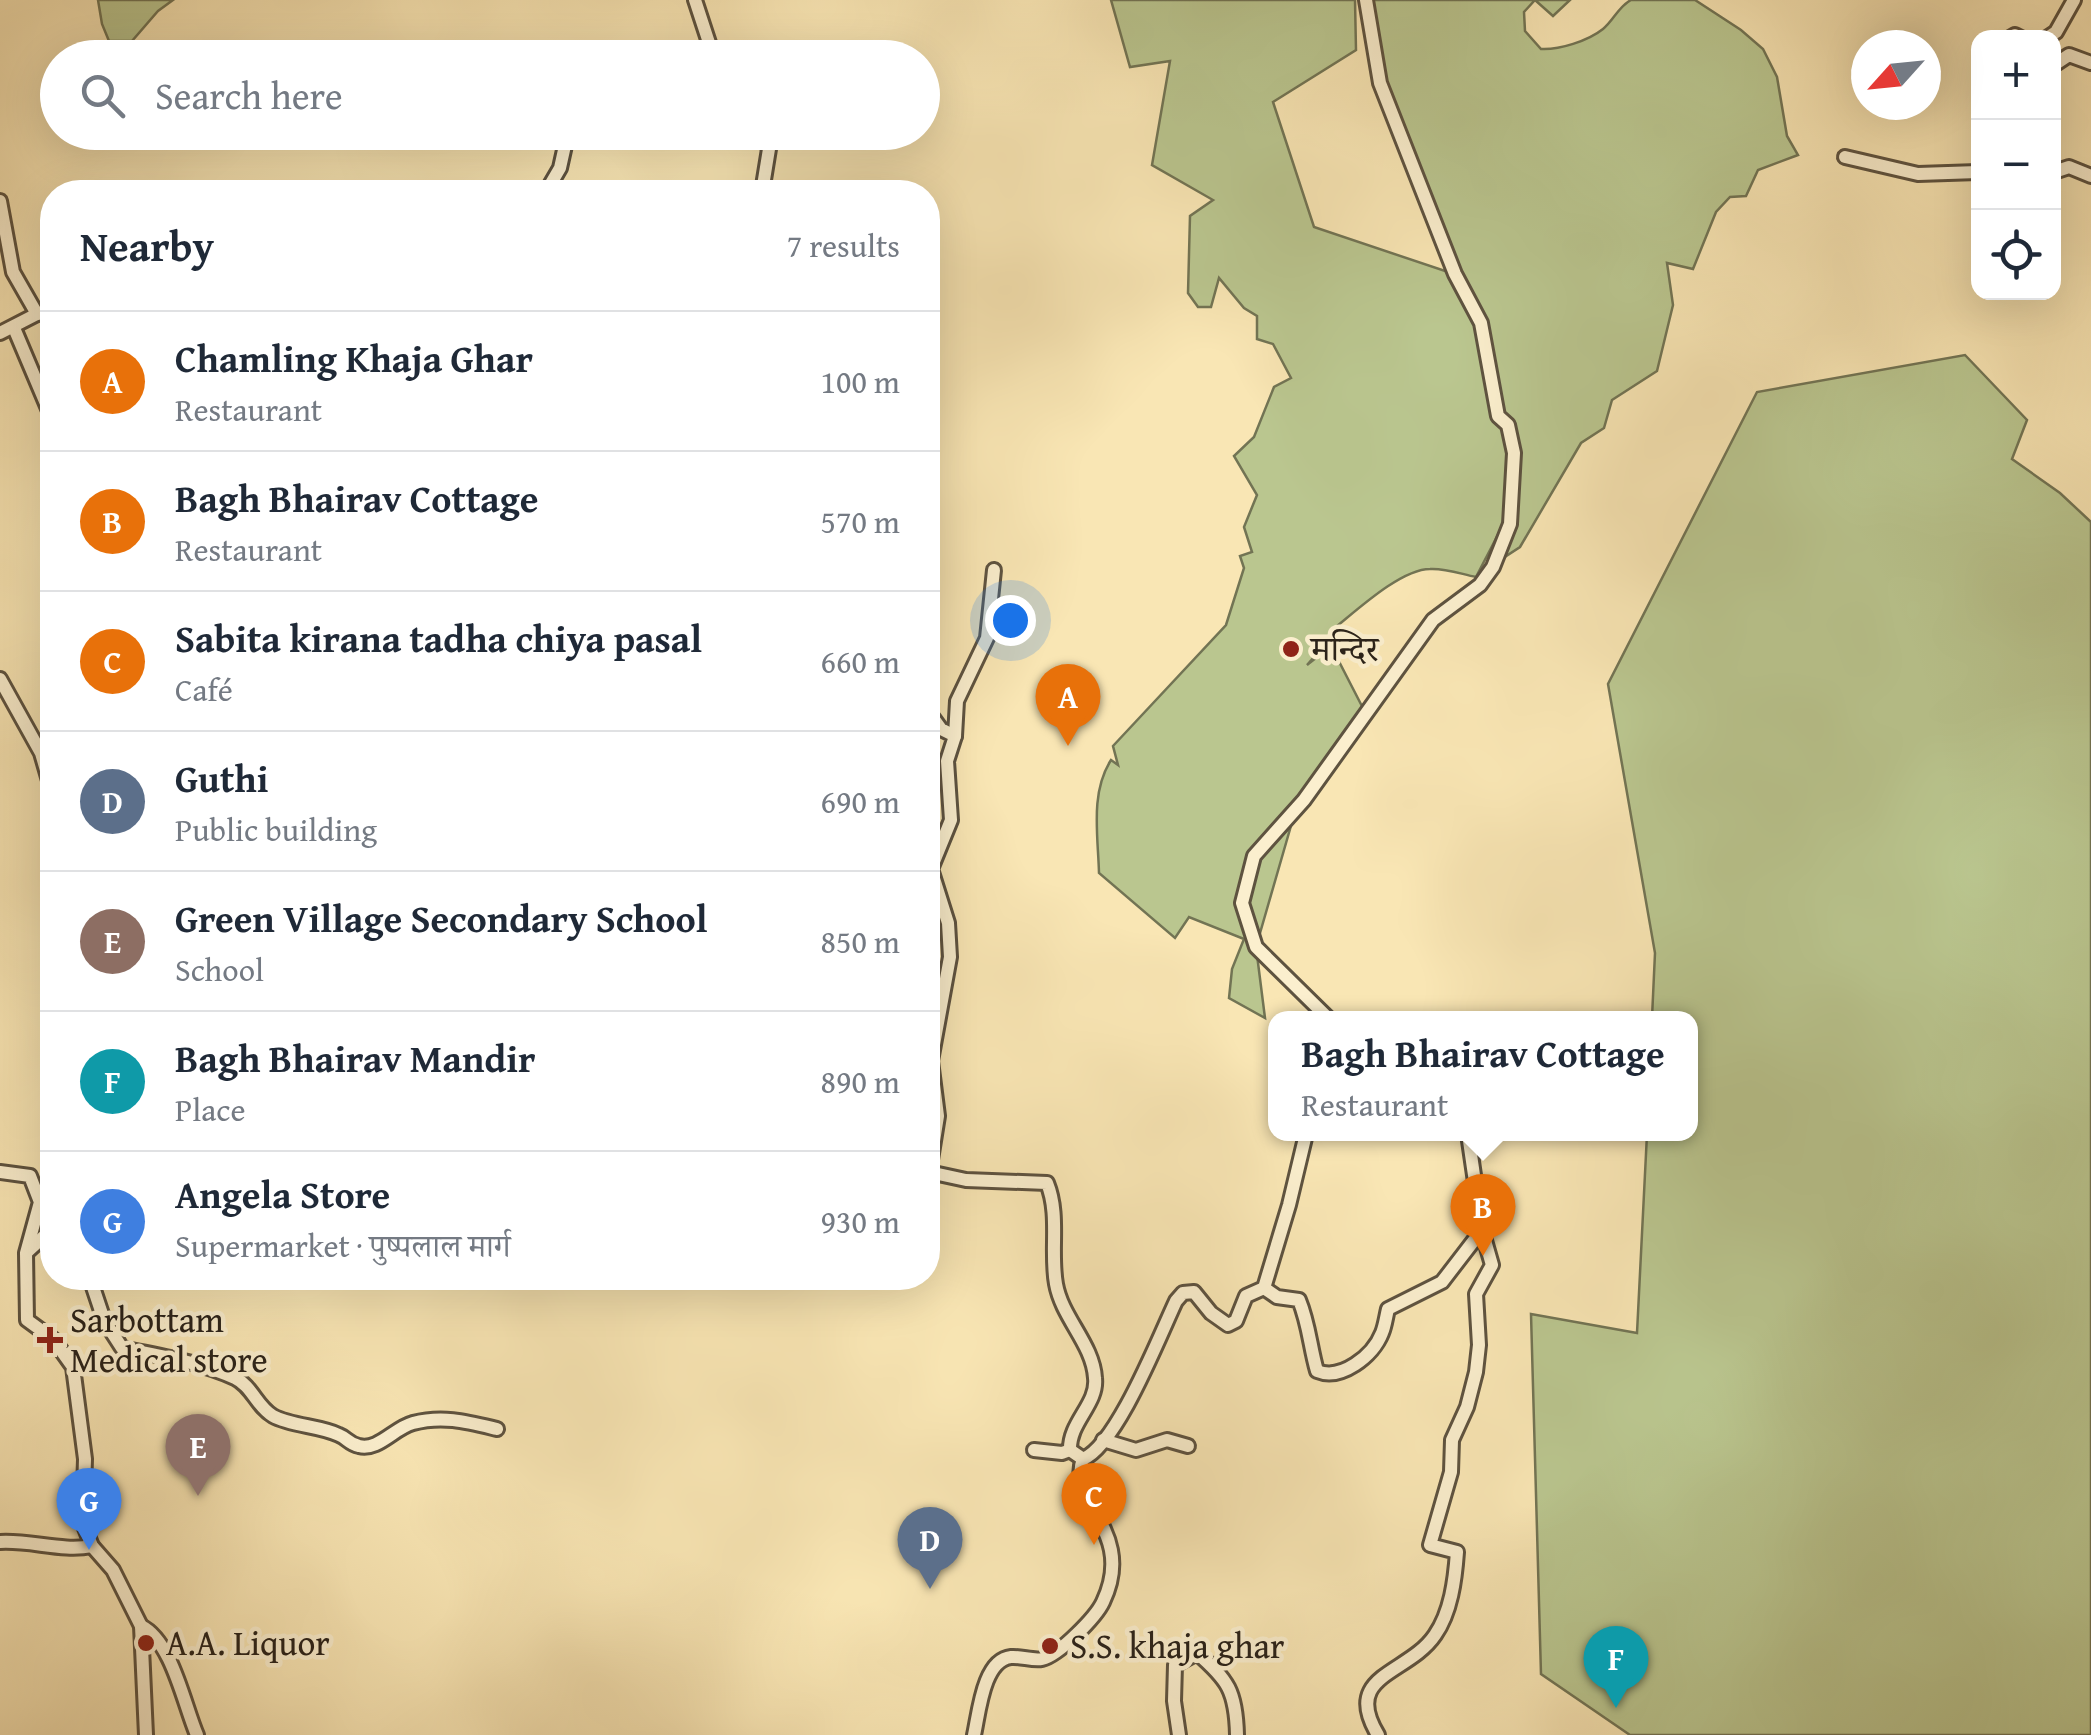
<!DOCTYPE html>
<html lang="en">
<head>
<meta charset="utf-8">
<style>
  :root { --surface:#fff; --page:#f6f6f7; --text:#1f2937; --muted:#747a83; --line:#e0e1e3; --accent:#d93025 }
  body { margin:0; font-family:"Gentium Book Plus","Noto Serif Devanagari",serif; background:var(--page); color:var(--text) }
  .controls { position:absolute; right:30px; top:30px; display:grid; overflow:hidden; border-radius:20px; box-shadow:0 10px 40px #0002 }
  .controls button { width:90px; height:90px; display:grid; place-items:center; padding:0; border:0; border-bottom:2px solid var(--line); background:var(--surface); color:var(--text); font:50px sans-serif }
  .compass { position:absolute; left:1851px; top:30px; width:90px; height:90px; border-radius:50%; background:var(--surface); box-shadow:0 10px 40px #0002; rotate:243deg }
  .you { position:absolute; left:1010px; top:620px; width:35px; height:35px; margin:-25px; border:8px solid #fff; border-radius:50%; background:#1a73e8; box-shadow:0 0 0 15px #1a73e833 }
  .badge { display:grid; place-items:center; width:65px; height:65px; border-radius:50%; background:var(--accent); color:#fff; font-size:32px; font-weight:700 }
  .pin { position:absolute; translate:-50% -82px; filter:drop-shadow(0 2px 5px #0008) }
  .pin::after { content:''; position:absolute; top:52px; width:35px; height:30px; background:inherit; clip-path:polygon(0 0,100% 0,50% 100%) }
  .popup { position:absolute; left:1268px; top:1011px; width:430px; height:130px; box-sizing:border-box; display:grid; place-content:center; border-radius:20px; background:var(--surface); filter:drop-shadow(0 2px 8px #0005); font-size:32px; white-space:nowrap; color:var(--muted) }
  .popup b { font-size:38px; color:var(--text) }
  .popup::after { content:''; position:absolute; left:50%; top:100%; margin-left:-20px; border:20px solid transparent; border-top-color:var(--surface) }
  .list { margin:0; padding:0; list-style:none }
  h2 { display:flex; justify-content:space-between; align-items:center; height:130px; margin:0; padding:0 40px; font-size:42px }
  h2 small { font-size:32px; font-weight:400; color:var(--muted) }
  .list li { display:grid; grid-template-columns:65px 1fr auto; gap:30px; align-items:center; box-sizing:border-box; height:140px; padding:0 40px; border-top:2px solid var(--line) }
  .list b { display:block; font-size:38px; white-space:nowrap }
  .list p { margin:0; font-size:32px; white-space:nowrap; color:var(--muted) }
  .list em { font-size:32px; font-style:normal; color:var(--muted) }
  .icon { flex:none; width:55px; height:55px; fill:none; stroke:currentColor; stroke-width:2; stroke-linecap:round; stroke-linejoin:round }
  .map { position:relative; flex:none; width:2091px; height:1735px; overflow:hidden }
  .search { position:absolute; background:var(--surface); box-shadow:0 10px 40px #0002; left:40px; top:40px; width:900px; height:110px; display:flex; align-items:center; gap:25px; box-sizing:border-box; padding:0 35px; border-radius:55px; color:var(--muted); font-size:38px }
  .panel { position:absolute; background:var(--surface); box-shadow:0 10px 40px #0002; left:40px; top:180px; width:900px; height:1110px; border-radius:40px }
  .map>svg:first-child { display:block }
  .green { fill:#bac68f; stroke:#727454; stroke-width:2.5 }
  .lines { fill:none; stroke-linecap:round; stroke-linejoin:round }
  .minor-casing { stroke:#5e5340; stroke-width:18 }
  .minor { stroke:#fbefce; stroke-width:12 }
  .poi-dot { fill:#8f2418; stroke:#fbefce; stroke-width:4 }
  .labels { text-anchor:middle; stroke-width:9; stroke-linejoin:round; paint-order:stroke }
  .poi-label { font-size:35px; fill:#2a2219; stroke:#fbefce; text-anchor:start }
</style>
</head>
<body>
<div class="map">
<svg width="2091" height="1735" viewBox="0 0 2091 1735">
  <rect width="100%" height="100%" fill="#f9e6b4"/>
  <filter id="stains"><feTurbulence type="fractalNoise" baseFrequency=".002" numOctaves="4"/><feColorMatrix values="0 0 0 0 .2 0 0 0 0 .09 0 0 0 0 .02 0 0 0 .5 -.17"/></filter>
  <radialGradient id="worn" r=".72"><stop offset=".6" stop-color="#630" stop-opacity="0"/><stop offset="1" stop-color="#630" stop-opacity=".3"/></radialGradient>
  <g class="green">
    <path d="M98 0H173L158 11 132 41H109L102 24Z"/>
    <path d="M1111 0H1355L1356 50 1273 102 1314 227 1454 274 1386 88 1373 0H1570L1553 16 1535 0 1524 12 1525 31 1541 49C1559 50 1588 41 1603 29 1614 20 1618 7 1631 0H1695L1741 30 1763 49 1777 77 1787 136 1798 155 1758 170 1746 196 1730 197 1716 212 1693 269 1667 263 1673 305 1657 371 1612 400 1604 428 1581 443 1520 547 1500 560 1513 526 1507 469 1503 525 1476 577C1461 574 1445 568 1430 569 1400 569 1354 613 1331 631L1328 641 1307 665 1331 646 1366 714 1299 798 1256 947 1265 1018 1229 998 1232 969 1244 939 1189 917 1175 938 1099 873C1098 835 1090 793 1111 760L1118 765 1113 746 1226 625 1244 568 1240 556 1252 552 1244 527 1257 495 1234 456 1254 437 1274 387 1291 378 1273 344 1257 339V316L1244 308 1219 278 1211 307H1198L1188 293 1190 216 1213 200 1152 165 1170 61 1130 67Z"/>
    <path d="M1965 355 2027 420 2012 459 2060 493 2091 522V1735H1630L1541 1674 1531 1314 1637 1333 1647 1134H1690V1018H1652L1655 953 1608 684 1757 392Z"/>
  </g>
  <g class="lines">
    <defs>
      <g id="minor">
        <path d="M695 0 714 58"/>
        <path d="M2010 38 2015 35 2021 38"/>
        <path d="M2047 38 2056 32 2074 0"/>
        <path d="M2054 65 2069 55 2091 63"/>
        <path d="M760 132 769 149 762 192"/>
        <path d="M1845 157 1918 174 1978 172"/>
        <path d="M2054 172 2069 167 2091 176"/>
        <path d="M546 192 560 168 568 132"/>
        <path d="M0 201 13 272 37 314 52 309"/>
        <path d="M14 328 52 418"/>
        <path d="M0 333 37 314"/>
        <path d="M0 679 41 753 52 791"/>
        <path d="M928 711 941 729 955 736 947 761 951 820 931 869 948 923 950 957 931 1061 938 1116 929 1172 966 1180 1047 1183C1060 1215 1050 1251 1056 1284 1062 1318 1093 1344 1095 1378 1098 1404 1069 1422 1070 1450L1083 1459"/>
        <path d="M955 736 957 701 987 638 994 570"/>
        <path d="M1328 1018 1256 947 1242 903 1254 856 1304 800 1433 620 1480 585 1493 567 1510 524 1514 453 1508 425 1498 416 1481 323 1455 274 1380 83 1366 0"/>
        <path d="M0 1172 30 1176 40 1202 26 1253 27 1320 53 1339 73 1367 85 1459 83 1523 92 1546 113 1570 141 1626 146 1735"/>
        <path d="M28 1251 52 1229"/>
        <path d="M90 1278 104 1320 122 1348C159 1356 200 1362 235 1378 252 1386 257 1407 273 1416 291 1426 321 1426 339 1435 347 1438 349 1444 359 1446 378 1451 394 1428 413 1423 443 1415 468 1422 497 1429"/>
        <path d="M1264 1288 1277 1297 1299 1300C1309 1324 1310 1347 1317 1371 1341 1381 1373 1356 1382 1333 1385 1326 1386 1317 1388 1309L1442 1282 1482 1230"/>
        <path d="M1103 1440 1136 1450 1167 1440 1188 1446"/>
        <path d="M1034 1450 1062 1453 1070 1450"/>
        <path d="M0 1542C31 1540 62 1552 92 1546"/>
        <path d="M141 1626C172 1641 184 1705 197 1735"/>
        <path d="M974 1735C979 1713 983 1660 1011 1657 1021 1656 1033 1661 1042 1659 1059 1655 1096 1617 1103 1602 1137 1531 1066 1501 1083 1459 1117 1445 1159 1337 1176 1301L1183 1293 1194 1292 1211 1313 1228 1325 1236 1321 1246 1296 1264 1288 1289 1205 1306 1134"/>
        <path d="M1179 1735 1174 1701 1175 1665 1197 1653C1228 1680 1236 1691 1237 1735"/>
        <path d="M1378 1735C1341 1674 1408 1675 1435 1635 1451 1612 1455 1580 1457 1552L1430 1545 1451 1472 1452 1440 1467 1407 1476 1372 1479 1345 1476 1294 1492 1265 1482 1230 1468 1134"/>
      </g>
    </defs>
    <use href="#minor" class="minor-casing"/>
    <use href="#minor" class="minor"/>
  </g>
  <g class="poi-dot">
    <circle cx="1291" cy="649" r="10"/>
    <path d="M45 1325h10v10h10v10h-10v10h-10v-10h-10v-10h10z"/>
    <circle cx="146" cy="1643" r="10"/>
    <circle cx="1050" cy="1646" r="10"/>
  </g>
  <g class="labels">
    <g class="poi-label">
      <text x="1311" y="661">मन्दिर</text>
      <text x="70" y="1332">Sarbottam<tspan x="70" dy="40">Medical store</tspan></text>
      <text x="166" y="1655">A.A. Liquor</text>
      <text x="1070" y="1658">S.S. khaja ghar</text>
    </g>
  </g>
  <rect width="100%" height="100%" filter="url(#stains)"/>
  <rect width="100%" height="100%" fill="url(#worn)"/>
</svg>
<div class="controls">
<button>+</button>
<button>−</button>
<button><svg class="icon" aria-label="locate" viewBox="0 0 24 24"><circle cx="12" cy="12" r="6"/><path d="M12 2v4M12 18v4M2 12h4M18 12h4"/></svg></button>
</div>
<svg class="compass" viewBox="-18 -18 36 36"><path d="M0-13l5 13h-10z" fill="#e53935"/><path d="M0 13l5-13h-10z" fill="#747a83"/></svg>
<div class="you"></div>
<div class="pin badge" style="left:1068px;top:746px;background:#e8710a">A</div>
<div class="pin badge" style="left:1483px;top:1256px;background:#e8710a">B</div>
<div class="popup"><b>Bagh Bhairav Cottage</b>Restaurant</div>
<div class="pin badge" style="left:1094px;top:1545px;background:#e8710a">C</div>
<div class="pin badge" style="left:930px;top:1589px;background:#5c6f8a">D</div>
<div class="pin badge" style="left:198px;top:1496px;background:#8d6e63">E</div>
<div class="pin badge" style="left:1616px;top:1708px;background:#0f9aa8">F</div>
<div class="pin badge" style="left:89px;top:1550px;background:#3f7fe0">G</div>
<div class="search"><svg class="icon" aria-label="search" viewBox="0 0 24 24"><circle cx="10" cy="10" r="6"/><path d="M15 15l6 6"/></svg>Search here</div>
<section class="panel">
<h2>Nearby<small>7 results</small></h2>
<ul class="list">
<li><span class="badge" style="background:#e8710a">A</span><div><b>Chamling Khaja Ghar</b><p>Restaurant</p></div><em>100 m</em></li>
<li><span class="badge" style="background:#e8710a">B</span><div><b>Bagh Bhairav Cottage</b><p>Restaurant</p></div><em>570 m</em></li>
<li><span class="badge" style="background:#e8710a">C</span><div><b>Sabita kirana tadha chiya pasal</b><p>Café</p></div><em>660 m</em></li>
<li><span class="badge" style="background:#5c6f8a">D</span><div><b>Guthi</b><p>Public building</p></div><em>690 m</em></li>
<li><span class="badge" style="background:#8d6e63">E</span><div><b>Green Village Secondary School</b><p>School</p></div><em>850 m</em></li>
<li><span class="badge" style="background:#0f9aa8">F</span><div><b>Bagh Bhairav Mandir</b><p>Place</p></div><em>890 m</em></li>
<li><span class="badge" style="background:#3f7fe0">G</span><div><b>Angela Store</b><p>Supermarket · पुष्पलाल मार्ग</p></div><em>930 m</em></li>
</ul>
</section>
</div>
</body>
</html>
